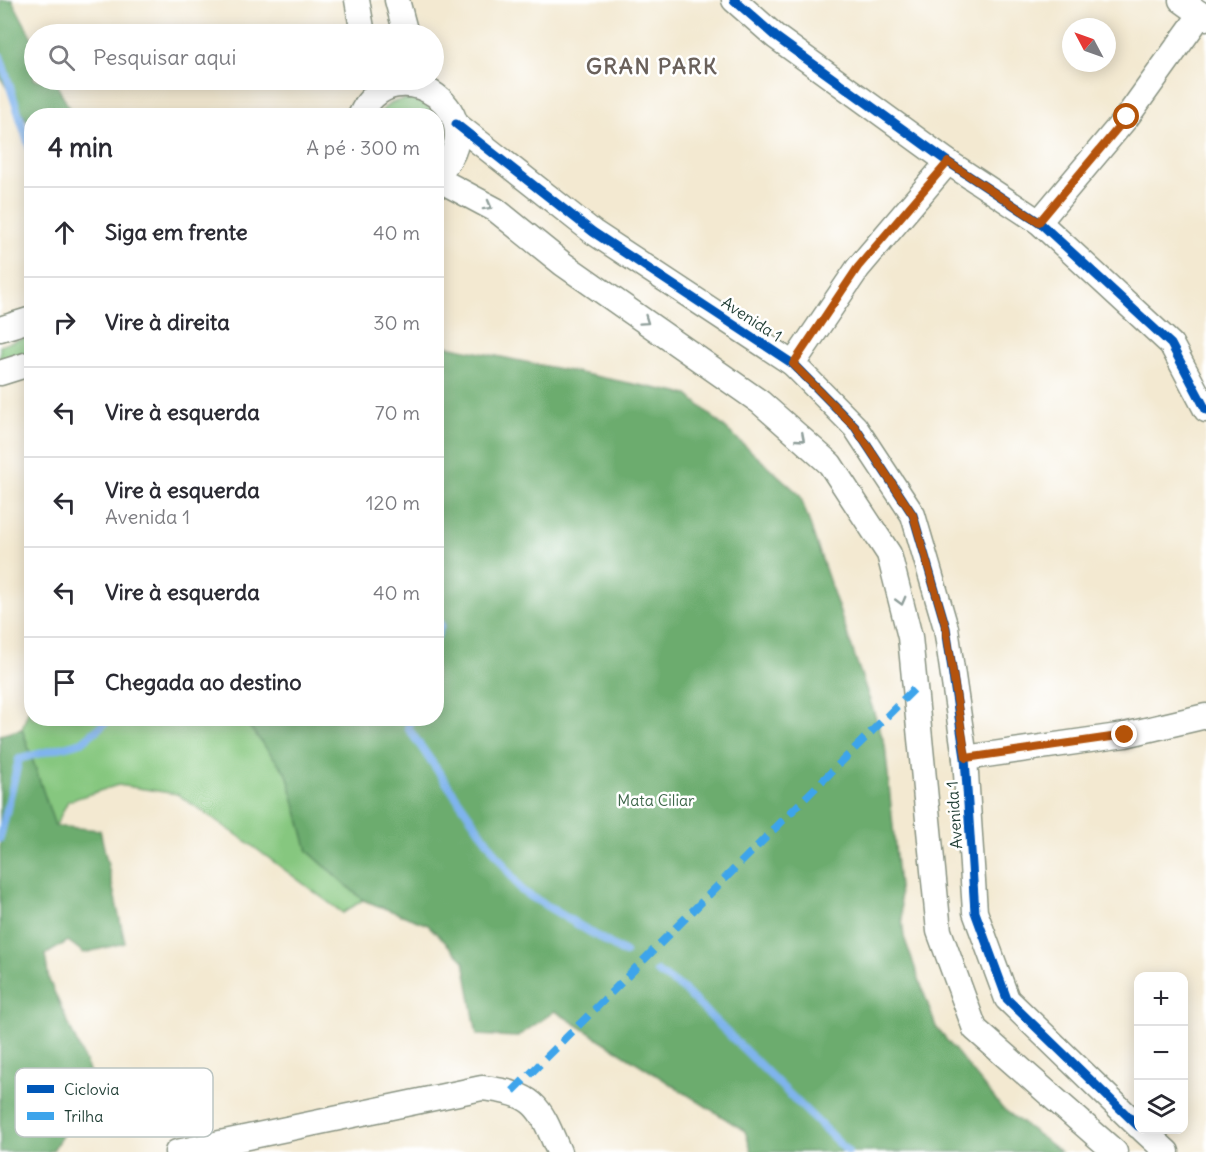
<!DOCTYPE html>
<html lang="pt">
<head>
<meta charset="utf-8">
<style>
  :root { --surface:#fff; --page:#f7f7f7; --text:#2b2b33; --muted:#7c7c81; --line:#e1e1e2 }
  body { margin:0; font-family:Delius,sans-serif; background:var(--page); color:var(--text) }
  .controls { position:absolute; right:18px; bottom:18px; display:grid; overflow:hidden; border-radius:12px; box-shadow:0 3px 15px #0003 }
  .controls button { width:54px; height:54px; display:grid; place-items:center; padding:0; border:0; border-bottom:2px solid var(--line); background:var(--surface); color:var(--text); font:30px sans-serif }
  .compass { position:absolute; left:1062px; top:18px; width:54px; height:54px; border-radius:50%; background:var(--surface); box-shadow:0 3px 15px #0003; rotate:311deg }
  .stop { position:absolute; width:18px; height:18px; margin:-14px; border:4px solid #b45309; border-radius:50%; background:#fff }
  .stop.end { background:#b45309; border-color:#fff; box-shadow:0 2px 6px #0008 }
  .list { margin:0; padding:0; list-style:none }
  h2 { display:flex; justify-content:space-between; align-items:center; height:78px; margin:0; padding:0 24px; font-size:26px }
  h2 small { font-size:20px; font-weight:400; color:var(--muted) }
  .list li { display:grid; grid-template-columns:39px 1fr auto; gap:18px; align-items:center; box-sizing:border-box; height:90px; padding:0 24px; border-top:2px solid var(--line) }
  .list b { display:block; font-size:22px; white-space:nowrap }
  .list p { margin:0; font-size:20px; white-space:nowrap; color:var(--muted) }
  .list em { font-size:20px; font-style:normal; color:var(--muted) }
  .icon { flex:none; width:33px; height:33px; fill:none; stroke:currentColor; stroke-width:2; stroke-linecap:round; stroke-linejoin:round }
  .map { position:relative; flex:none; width:1206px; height:1152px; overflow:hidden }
  .search { position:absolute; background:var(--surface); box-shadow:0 3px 15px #0003; left:24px; top:24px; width:420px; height:66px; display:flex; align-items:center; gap:15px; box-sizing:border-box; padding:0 21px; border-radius:33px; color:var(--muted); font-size:22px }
  .panel { position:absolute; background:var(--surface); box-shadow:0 3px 15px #0003; left:24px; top:108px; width:420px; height:618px; border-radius:24px }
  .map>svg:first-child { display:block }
  .green { fill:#86c77f; stroke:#52825a; stroke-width:1.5 }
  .forest { fill:#6cac6e; stroke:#467451; stroke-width:1.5 }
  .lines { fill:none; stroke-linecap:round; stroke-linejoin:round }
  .stream { stroke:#7fb4ed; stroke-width:8 }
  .street-casing { stroke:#899382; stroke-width:27 }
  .street { stroke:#fff; stroke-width:24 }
  .quiet { stroke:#3da4eb; stroke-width:8; stroke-dasharray:15 8; stroke-linecap:butt }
  .cycleway-casing { stroke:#fff; stroke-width:13 }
  .cycleway { stroke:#0057b8; stroke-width:9 }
  .oneway { stroke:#8f9e9a }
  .route { stroke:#b45309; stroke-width:8 }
  .labels { text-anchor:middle; stroke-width:5; stroke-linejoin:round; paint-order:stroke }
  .street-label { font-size:16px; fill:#1f3d34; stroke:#fff }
  .park-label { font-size:16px; fill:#3e664a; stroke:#fff }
  .district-label { font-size:22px; font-weight:bold; letter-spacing:1.5px; fill:#6a615b; stroke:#fff }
  .key { fill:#fff; stroke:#bcc5c2; stroke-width:1.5 }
  .key-label { font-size:16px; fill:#1f3d34 }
</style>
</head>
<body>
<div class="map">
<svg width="1206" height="1152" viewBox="0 0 1206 1152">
  <rect width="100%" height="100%" fill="#fff"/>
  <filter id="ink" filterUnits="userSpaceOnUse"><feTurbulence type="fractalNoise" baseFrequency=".0167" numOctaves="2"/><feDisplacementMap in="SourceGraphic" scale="12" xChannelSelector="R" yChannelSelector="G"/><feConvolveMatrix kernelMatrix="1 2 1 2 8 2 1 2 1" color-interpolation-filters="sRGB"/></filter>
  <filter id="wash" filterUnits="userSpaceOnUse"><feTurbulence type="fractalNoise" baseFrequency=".008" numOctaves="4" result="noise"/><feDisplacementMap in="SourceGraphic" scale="24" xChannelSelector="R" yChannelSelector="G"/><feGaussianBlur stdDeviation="1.35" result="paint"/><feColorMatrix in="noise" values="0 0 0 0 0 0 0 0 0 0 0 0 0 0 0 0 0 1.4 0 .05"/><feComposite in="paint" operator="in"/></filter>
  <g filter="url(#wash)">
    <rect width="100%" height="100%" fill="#f3e9d1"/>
    <g class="green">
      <path d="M411 99 425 104 436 116 378 115C387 103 396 100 411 99Z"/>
      <path d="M31 335V352L0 362V346Z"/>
      <path d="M31 703 32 718 243 719 287 774 308 851 363 900 343 913 243 839 177 794 118 785 68 801 55 827 22 729Z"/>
    </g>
    <g class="forest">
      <path d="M0 0H12L34 42V80H54L73 115 32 116 31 127 0 77Z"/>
      <path d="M437 344 688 395 800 495 885 745 904 937 936 1027 1002 1108 1061 1152H752L745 1131 555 1011 517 1037 477 1035 464 961 428 925 363 900 308 851 287 774 243 719 436 718Z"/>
      <path d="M22 729 55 826 100 830 125 943 84 953 68 941 45 955 49 980 106 1109 71 1121 53 1150 47 1152H0V735Z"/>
    </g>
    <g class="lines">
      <g class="stream">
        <path d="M0 56 32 155"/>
        <path d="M436 620 441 625 436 638"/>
        <path d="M411 718 408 728 522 891 625 953"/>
        <path d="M0 838 19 759 82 742 111 718"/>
        <path d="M657 972 682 988 848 1152"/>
      </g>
    </g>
  </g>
  <g filter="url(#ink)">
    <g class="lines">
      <defs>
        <g id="street">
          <path d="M357 0 363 34"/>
          <path d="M397 0 406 34"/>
          <path d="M734 0 776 37 948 162 1039 222 1171 344 1206 410"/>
          <path d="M1181 0 1206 18"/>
          <path d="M360 116C394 42 502 115 436 175"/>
          <path d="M456 124 593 232 793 364 855 427 913 515 946 628 965 758 975 912 1007 999 1138 1126"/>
          <path d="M436 178 496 210 563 264 760 402 830 464 889 554 910 637 939 931 975 1029 1115 1152"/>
          <path d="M1039 222 1127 117 1201 14"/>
          <path d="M0 329 32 319"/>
          <path d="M793 364 858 268 948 162"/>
          <path d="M0 373 32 363"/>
          <path d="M965 758 1125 735 1206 716"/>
          <path d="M1143 1130 1167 1152"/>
          <path d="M177 1152 482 1088C536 1094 539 1105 559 1152"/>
        </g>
      </defs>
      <use href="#street" class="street-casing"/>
      <use href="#street" class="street"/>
      <path class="quiet" d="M513 1091 916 687"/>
      <defs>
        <g id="cycleway">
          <path d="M734 0 776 37 948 162 1039 222 1171 344 1206 410"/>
          <path d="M456 124 593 232 793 364 855 427 913 515 946 628 965 758 975 912 1007 999 1138 1126"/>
        </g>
      </defs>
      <use href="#cycleway" class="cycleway-casing"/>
      <use href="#cycleway" class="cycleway"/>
    </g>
    <defs><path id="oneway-chevron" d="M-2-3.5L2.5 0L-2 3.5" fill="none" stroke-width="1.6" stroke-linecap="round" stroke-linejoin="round" transform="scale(1.5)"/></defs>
    <g class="oneway">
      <use href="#oneway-chevron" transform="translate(488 206) rotate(29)"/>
      <use href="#oneway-chevron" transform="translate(645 321) rotate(35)"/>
      <use href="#oneway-chevron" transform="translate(801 438) rotate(41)"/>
      <use href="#oneway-chevron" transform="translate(901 601) rotate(75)"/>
    </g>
  </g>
  <g class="lines" filter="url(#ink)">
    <path class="route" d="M1125 735 966 758 946 628 913 515 855 427 793 364 858 267 948 162 1039 222 1127 117"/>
  </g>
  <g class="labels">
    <g class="street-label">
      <text transform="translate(752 319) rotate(33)" y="6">Avenida 1</text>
      <text transform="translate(954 815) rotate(-94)" y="6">Avenida 1</text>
    </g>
    <g class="park-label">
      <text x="656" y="806">Mata Ciliar</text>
    </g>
    <g class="district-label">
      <text x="652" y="74">GRAN PARK</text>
    </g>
  </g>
  <rect x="15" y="1068" width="198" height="69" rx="9" class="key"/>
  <rect x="27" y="1085" width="27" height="8" fill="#0057b8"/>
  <rect x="27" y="1112" width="27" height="8" fill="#3da4eb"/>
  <g class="key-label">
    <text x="64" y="1095">Ciclovia</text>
    <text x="64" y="1122">Trilha</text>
  </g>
</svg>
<div class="controls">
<button>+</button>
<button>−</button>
<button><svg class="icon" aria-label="layers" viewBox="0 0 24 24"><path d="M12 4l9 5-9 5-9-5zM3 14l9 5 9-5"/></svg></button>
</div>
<svg class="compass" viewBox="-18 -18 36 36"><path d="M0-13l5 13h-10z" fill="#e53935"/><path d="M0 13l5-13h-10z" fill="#7c7c81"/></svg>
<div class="stop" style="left:1127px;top:117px"></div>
<div class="stop end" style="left:1125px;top:735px"></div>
<div class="search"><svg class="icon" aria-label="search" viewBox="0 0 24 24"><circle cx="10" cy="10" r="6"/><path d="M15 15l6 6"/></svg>Pesquisar aqui</div>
<section class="panel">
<h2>4 min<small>A pé · 300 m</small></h2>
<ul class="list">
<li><svg class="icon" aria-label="ahead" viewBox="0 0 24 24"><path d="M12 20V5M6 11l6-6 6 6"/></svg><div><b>Siga em frente</b></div><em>40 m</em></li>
<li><svg class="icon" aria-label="right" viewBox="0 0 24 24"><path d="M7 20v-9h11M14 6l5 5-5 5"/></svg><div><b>Vire à direita</b></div><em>30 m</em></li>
<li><svg class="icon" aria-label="left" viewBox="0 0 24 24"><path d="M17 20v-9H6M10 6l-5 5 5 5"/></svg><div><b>Vire à esquerda</b></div><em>70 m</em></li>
<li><svg class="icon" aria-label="left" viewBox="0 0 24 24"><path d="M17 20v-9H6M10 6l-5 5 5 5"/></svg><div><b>Vire à esquerda</b><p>Avenida 1</p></div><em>120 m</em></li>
<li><svg class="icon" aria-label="left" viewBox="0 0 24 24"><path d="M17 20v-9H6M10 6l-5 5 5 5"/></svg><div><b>Vire à esquerda</b></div><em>40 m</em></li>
<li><svg class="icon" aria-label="arrive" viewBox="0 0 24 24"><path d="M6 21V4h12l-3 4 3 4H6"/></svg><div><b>Chegada ao destino</b></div></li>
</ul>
</section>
</div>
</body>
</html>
